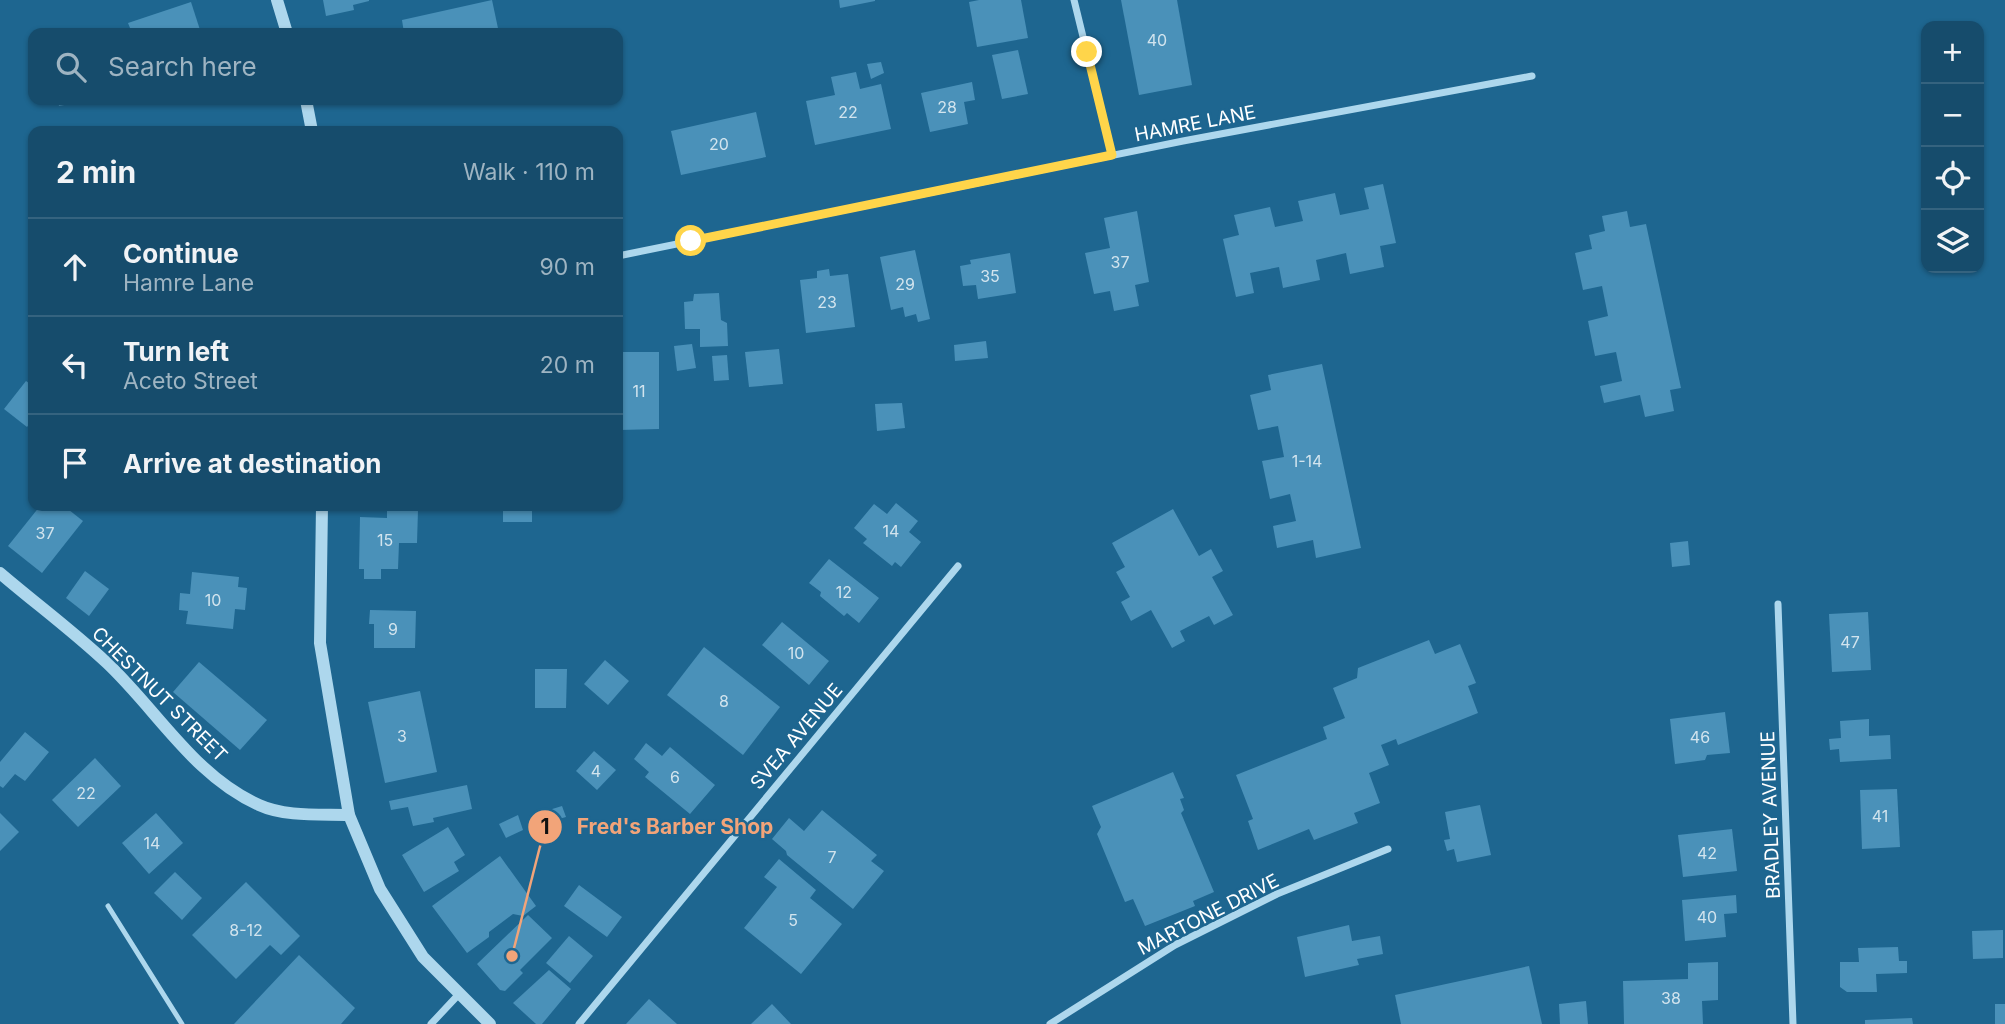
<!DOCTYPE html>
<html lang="en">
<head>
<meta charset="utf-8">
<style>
  :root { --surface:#164c6c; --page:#1f5372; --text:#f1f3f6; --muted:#9eb4c2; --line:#35637f }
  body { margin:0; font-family:Inter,sans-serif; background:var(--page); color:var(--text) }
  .controls { position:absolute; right:21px; top:21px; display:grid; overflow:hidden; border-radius:14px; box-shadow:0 2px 5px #0004 }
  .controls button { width:63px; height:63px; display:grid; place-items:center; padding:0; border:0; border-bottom:2px solid var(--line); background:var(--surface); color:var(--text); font:35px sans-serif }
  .stop { position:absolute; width:21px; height:21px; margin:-16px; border:5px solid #ffd54a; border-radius:50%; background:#fff }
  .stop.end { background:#ffd54a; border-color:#fff; box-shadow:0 2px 7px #0008 }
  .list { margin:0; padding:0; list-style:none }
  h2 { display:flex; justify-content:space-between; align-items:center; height:91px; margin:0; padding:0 28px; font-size:30px }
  h2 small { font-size:23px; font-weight:400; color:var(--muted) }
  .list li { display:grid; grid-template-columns:46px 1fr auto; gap:21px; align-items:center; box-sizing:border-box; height:98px; padding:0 28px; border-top:2px solid var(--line) }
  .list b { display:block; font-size:26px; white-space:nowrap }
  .list p { margin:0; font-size:23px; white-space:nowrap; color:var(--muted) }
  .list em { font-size:23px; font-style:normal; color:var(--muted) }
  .icon { flex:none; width:38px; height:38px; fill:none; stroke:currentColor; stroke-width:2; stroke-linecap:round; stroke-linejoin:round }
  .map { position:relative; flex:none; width:2005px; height:1024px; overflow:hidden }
  .search { position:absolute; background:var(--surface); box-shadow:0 2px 5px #0004; left:28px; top:28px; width:595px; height:77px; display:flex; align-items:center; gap:18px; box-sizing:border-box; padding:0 24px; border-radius:14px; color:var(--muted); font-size:26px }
  .panel { position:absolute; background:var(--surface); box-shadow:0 2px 5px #0004; left:28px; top:126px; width:595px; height:385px; border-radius:14px }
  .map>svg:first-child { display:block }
  .building { fill:#4a91b9 }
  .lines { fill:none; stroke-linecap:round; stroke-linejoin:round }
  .service { stroke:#add7ed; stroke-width:5 }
  .minor { stroke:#add7ed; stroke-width:7 }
  .tertiary { stroke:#add7ed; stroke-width:12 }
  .route { stroke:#ffd54a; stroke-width:9 }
  .labels { text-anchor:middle; stroke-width:5; stroke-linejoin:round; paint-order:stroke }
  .number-label { font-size:16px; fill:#d2e4ee }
  .street-label { font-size:19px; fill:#fff; stroke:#1e6690 }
  .leader { fill:none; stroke:#f2a479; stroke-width:2.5 }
  .callout-dot { fill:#f2a479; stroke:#1e6690; stroke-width:2.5 }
  .mark-label { font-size:21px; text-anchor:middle; font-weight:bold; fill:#111 }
  .callout-label { font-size:21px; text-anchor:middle; font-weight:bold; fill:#f2a479; stroke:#1e6690; stroke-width:5; stroke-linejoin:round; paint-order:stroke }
</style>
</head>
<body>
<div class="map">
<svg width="2005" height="1024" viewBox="0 0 2005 1024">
  <rect width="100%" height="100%" fill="#1e6690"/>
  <g class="building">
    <path d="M323 0H369V1L353 5 354 10 326 16Z"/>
    <path d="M492 0 499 33H404L402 20Z"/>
    <path d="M839 0H875V1L840 8Z"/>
    <path d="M979 0H1021L1028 38 977 47 969 2Z"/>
    <path d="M1121 0H1177L1192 85 1139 95Z"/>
    <path d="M191 2 201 33H132L128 23Z"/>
    <path d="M1018 50 1028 94 1002 99 992 55Z"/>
    <path d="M881 62 884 73 871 79 867 64Z"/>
    <path d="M856 72 860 89 881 84 891 129 815 145 806 101 835 95 831 77Z"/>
    <path d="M972 82 975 100 964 102 968 124 930 132 921 93Z"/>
    <path d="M58 100H85V101L59 106Z"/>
    <path d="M756 112 766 157 681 175 671 131Z"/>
    <path d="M1383 184 1396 243 1380 246 1384 267 1350 274 1346 253 1316 260 1320 280 1283 288 1279 267 1250 273 1254 293 1236 297 1223 239 1239 235 1234 215 1270 207 1275 227 1303 221 1298 201 1335 193 1340 215 1369 209 1364 188Z"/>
    <path d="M1137 211 1149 282 1135 285 1139 306 1114 311 1110 291 1094 294 1085 253 1110 248 1104 218Z"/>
    <path d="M1627 211 1630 227 1646 224 1681 388 1670 390 1674 411 1645 417 1640 395 1604 403 1600 386 1622 381 1616 352 1595 356 1588 321 1608 316 1602 286 1583 290 1575 253 1592 249 1589 235 1605 231 1602 216Z"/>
    <path d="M915 250 930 319 918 322 916 314 905 317 903 307 891 310 880 257Z"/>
    <path d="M1010 253 1016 293 978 299 976 285 963 286 960 266 971 264 970 260Z"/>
    <path d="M829 269 830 276 848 274 855 327 806 333 800 280 817 278V271Z"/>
    <path d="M719 293 721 320 727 323 728 346 700 347V329H685L684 302 693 301 694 294Z"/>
    <path d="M986 341 988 358 955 361 954 345Z"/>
    <path d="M692 344 696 368 677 371 674 346Z"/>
    <path d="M779 349 783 384 749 387 745 352Z"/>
    <path d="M621 352H659V429L620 430Z"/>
    <path d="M727 355 729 380 714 381 712 356Z"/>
    <path d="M1322 364 1361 548 1316 558 1313 540 1277 548 1273 526 1296 521 1290 494 1270 499 1262 461 1284 457 1278 426 1258 430 1250 395 1271 390 1268 375Z"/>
    <path d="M26 381 33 386V419L27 427 4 409Z"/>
    <path d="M902 403 905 428 877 431 875 404Z"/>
    <path d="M896 503 918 521 909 532 921 542 901 567 895 562 892 566 863 543 867 539 854 528 874 504 887 514Z"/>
    <path d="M40 506H64L83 521 42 573 8 546Z"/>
    <rect x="503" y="506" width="29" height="16"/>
    <path d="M1173 509 1199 556 1211 549 1223 571 1212 577 1233 615 1214 625 1209 616 1180 631 1185 641 1172 648 1151 610 1131 621 1121 602 1130 597 1116 572 1125 567 1112 543Z"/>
    <path d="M387 510H418L417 543H399L398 569H381V579H364V569H359L360 517 387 518Z"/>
    <path d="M1688 541 1690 565 1672 567 1670 543Z"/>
    <path d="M829 559 879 598 859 623 847 613 844 616 820 596 821 592 809 583Z"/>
    <path d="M85 571 109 589 89 616 66 598Z"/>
    <path d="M192 572 239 577 238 587 247 588 245 610 235 609 233 629 186 624 188 611 179 610 180 593 190 594Z"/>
    <path d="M370 610 416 611 415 648H374V624H369Z"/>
    <path d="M1868 612 1871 670 1832 672 1829 614Z"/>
    <path d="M782 622 829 661 809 685 762 645Z"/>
    <path d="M1429 640 1435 654 1460 644 1476 683 1468 686 1478 713 1398 745 1396 739 1381 745 1389 765 1369 773 1380 803 1354 813 1358 823 1314 840 1309 829 1258 850 1248 821 1253 819 1236 775 1327 739 1323 727 1345 718 1333 688 1357 678 1358 668Z"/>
    <path d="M704 647 780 707 743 755 667 695Z"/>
    <path d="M605 660 629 681 608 705 584 684Z"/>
    <path d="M199 662 267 720 240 750 173 692Z"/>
    <path d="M535 669H567L566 708H535Z"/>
    <path d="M420 691 437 772 385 783 368 702Z"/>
    <path d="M1725 712 1730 753 1707 755 1705 760 1675 764 1670 719Z"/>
    <path d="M1869 719V736L1890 735 1891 759 1840 762 1839 749 1830 750 1829 739 1841 738 1840 721Z"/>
    <path d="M25 732 49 752 25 781 15 774 3 788 0 786V762Z"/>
    <path d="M646 743 662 756 670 747 715 785 690 814 645 777 649 772 634 759Z"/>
    <path d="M594 751 616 770 597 790 576 771Z"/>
    <path d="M95 758 121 786 78 827 52 800Z"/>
    <path d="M1173 772 1184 798 1180 799 1184 810 1181 813 1214 892 1193 901 1195 906 1145 926 1133 899 1125 902 1097 834 1101 827 1092 806Z"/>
    <path d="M467 785 472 809 433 818 434 822 413 826 408 807 391 810 389 801Z"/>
    <path d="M1897 789 1900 847 1862 849 1860 790Z"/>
    <path d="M1480 805 1491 855 1457 862 1454 849 1447 851 1444 840 1450 839 1445 812Z"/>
    <path d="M562 806 566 817 552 821 549 810Z"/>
    <path d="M822 810 877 855 871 861 884 871 853 909 787 855 786 851 772 839 789 818 804 831Z"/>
    <path d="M0 813 19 832 0 851Z"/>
    <path d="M156 813 183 843 149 874 122 843Z"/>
    <path d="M518 815 523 830 506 838 499 824Z"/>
    <path d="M448 827 465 855 454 862 459 871 424 892 402 855Z"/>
    <path d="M1732 829 1737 871 1683 877 1678 835Z"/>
    <path d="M500 856 536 906 523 916 513 914 489 932V937L467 953 432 906Z"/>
    <path d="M779 859 816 890 810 898 842 924 801 974 744 928 777 887 764 877Z"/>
    <path d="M175 872 202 898 182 920 154 893Z"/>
    <path d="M246 882 300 936 281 955 270 945 236 979 192 935Z"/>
    <path d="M579 885 622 917 607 937 564 906Z"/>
    <path d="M1736 895 1737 913 1724 914 1726 937 1685 941 1682 900Z"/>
    <path d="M528 915 552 938 520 970 523 973 505 991 500 990 477 964Z"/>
    <path d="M1349 925 1352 941 1380 936 1383 954 1357 959 1359 965 1305 977 1297 937Z"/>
    <path d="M2003 930V958L1973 959 1972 931Z"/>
    <path d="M569 936 593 956 570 983 546 963Z"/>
    <path d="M1898 947 1899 961H1907V973L1876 974 1877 992H1847L1840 987V962H1859L1858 948Z"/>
    <path d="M299 955 355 1008 341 1024H234Z"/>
    <path d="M1718 962V1000L1702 1001 1703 1024H1624L1623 981 1688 979V963Z"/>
    <path d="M1529 966 1542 1024H1401L1395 995Z"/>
    <path d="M549 970 571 989 542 1024H536L513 1003Z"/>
    <path d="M649 999 677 1024H626Z"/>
    <path d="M1586 1001 1588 1024H1560L1559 1004Z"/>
    <path d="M772 1004 791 1024H751Z"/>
    <rect x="1995" y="1004" width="10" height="20"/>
    <path d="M1912 1018 1913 1024H1865V1020Z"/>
  </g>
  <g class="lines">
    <path class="service" d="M108 906 182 1024"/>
    <g class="minor">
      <path d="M1074 0 1112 155"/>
      <path d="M618 256 1183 141 1532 76"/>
      <path d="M1778 604 1793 1024"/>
      <path d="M431 1024 460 993"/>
      <path d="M579 1024 958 566"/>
      <path d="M1050 1024 1175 945 1277 894 1388 849"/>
    </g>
    <g class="tertiary">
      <path d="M277 0 287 33"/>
      <path d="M306 100 312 131"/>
      <path d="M322 506 320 643 349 815 380 889 423 957 490 1024"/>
      <path d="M0 573C35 603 73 631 107 663 157 710 194 776 259 805 285 817 321 814 349 815"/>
    </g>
  </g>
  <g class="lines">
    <path class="route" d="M691 241 1112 155 1087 52"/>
  </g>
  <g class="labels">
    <g class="number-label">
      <text x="1157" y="46">40</text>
      <text x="947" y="113">28</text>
      <text x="848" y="118">22</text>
      <text x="719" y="150">20</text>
      <text x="1120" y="268">37</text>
      <text x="990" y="282">35</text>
      <text x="905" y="290">29</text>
      <text x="827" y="308">23</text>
      <text x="639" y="397">11</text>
      <text x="1307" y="467">1-14</text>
      <text x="891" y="537">14</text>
      <text x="45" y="539">37</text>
      <text x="385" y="546">15</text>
      <text x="844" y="598">12</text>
      <text x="213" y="606">10</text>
      <text x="393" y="635">9</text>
      <text x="1850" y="648">47</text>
      <text x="796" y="659">10</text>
      <text x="724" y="707">8</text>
      <text x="402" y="742">3</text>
      <text x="1700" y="743">46</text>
      <text x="596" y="777">4</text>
      <text x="675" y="783">6</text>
      <text x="86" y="799">22</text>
      <text x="1880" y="822">41</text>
      <text x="152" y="849">14</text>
      <text x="1707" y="859">42</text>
      <text x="832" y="863">7</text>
      <text x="1707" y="923">40</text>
      <text x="793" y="926">5</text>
      <text x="246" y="936">8-12</text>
      <text x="1671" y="1004">38</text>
    </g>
    <g class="street-label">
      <text transform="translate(1195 123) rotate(-11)" y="7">HAMRE LANE</text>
      <text transform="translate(160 694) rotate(45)" y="7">CHESTNUT STREET</text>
      <text transform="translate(796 736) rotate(-50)" y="7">SVEA AVENUE</text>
      <text transform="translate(1770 815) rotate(-92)" y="7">BRADLEY AVENUE</text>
      <text transform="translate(1208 914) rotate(-27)" y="7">MARTONE DRIVE</text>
    </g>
  </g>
  <path class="leader" d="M512 956L545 827"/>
  <g class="callout-dot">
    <circle cx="512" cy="956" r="7"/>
    <circle cx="545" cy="827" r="18"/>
  </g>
  <g class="mark-label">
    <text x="545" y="834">1</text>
  </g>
  <g class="callout-label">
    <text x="675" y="834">Fred's Barber Shop</text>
  </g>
</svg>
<div class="controls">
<button>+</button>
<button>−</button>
<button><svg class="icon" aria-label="locate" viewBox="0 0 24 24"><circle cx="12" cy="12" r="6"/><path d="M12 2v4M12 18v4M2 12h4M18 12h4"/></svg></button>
<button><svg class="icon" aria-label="layers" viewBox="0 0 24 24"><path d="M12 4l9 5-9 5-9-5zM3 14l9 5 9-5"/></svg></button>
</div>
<div class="stop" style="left:691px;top:241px"></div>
<div class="stop end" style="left:1087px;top:52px"></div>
<div class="search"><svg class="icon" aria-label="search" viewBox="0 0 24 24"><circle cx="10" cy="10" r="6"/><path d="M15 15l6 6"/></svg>Search here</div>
<section class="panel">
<h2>2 min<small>Walk · 110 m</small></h2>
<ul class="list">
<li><svg class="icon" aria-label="ahead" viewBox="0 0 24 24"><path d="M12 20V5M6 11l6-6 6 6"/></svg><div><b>Continue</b><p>Hamre Lane</p></div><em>90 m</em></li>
<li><svg class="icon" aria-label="left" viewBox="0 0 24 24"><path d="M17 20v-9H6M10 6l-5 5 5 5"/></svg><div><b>Turn left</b><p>Aceto Street</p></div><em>20 m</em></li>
<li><svg class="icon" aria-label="arrive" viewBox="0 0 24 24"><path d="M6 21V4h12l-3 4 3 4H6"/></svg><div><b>Arrive at destination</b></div></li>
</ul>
</section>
</div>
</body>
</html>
